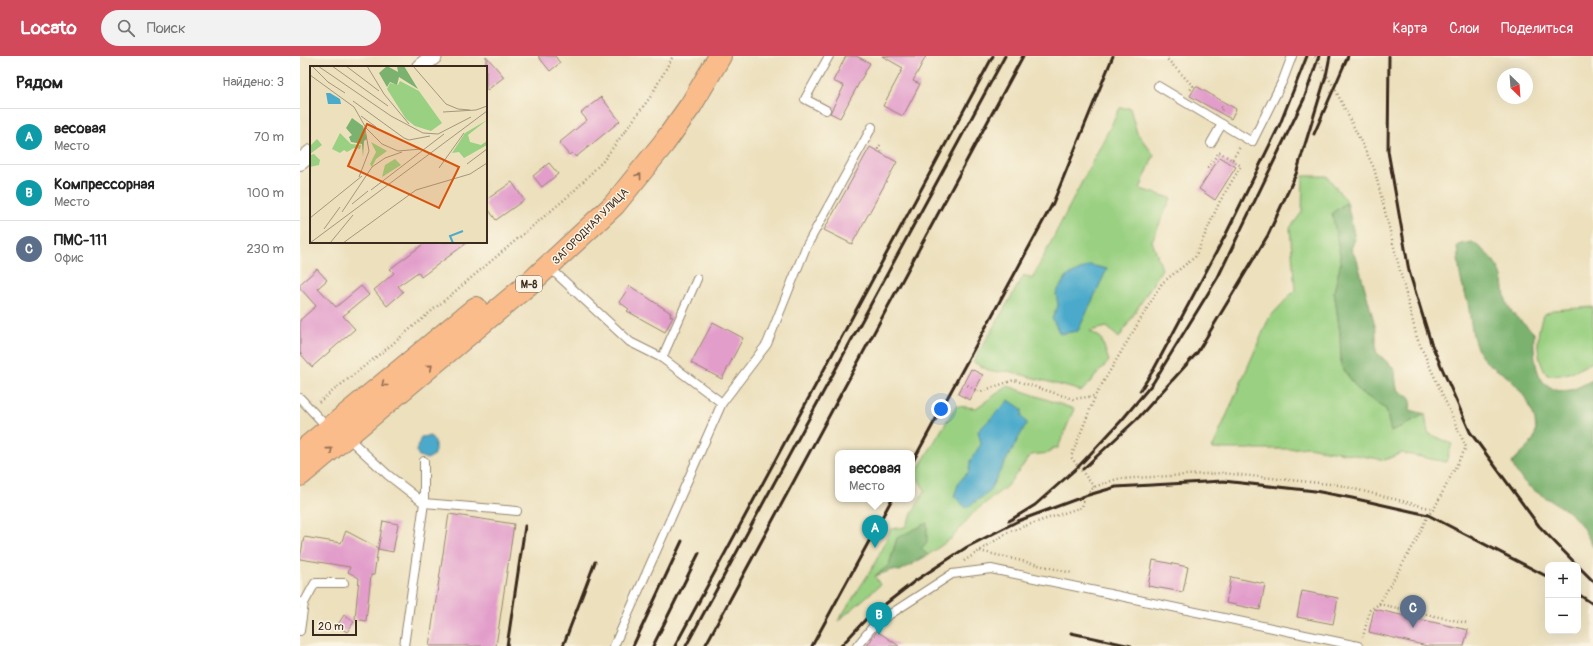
<!DOCTYPE html>
<html lang="ru">
<head>
<meta charset="utf-8">
<style>
  :root { --surface:#fff; --page:#f2f2f2; --text:#222; --muted:#767676; --line:#e0e0e0; --accent:#d1495b }
  body { margin:0; font-family:Pangolin,sans-serif; background:var(--page); color:var(--text) }
  .controls { position:absolute; right:12px; bottom:12px; display:grid; overflow:hidden; border-radius:8px; box-shadow:0 4px 16px #0002 }
  .controls button { width:36px; height:36px; display:grid; place-items:center; padding:0; border:0; border-bottom:1px solid var(--line); background:var(--surface); color:var(--text); font:20px sans-serif }
  .compass { position:absolute; left:1197px; top:12px; width:36px; height:36px; border-radius:50%; background:var(--surface); box-shadow:0 4px 16px #0002; rotate:155deg }
  .scale { position:absolute; left:12px; bottom:10px; width:45px; box-sizing:border-box; padding-left:4px; border:2px solid #3b2a1e; border-top:0; font-size:11px; line-height:14px; white-space:nowrap; color:#3b2a1e; -webkit-text-stroke:3px #fcf5e5; paint-order:stroke }
  .you { position:absolute; left:641px; top:353px; width:14px; height:14px; margin:-10px; border:3px solid #fff; border-radius:50%; background:#1a73e8; box-shadow:0 0 0 6px #1a73e833 }
  .badge { display:grid; place-items:center; width:26px; height:26px; border-radius:50%; background:var(--accent); color:#fff; font-size:13px; font-weight:700 }
  .pin { position:absolute; translate:-50% -33px; filter:drop-shadow(0 1px 2px #0008) }
  .pin::after { content:''; position:absolute; top:21px; width:14px; height:12px; background:inherit; clip-path:polygon(0 0,100% 0,50% 100%) }
  .popup { position:absolute; left:535px; top:394px; width:80px; height:52px; box-sizing:border-box; display:grid; place-content:center; border-radius:8px; background:var(--surface); filter:drop-shadow(0 1px 3px #0005); font-size:13px; white-space:nowrap; color:var(--muted) }
  .popup b { font-size:15px; color:var(--text) }
  .popup::after { content:''; position:absolute; left:50%; top:100%; margin-left:-8px; border:8px solid transparent; border-top-color:var(--surface) }
  .list { margin:0; padding:0; list-style:none }
  h2 { display:flex; justify-content:space-between; align-items:center; height:52px; margin:0; padding:0 16px; font-size:17px }
  h2 small { font-size:13px; font-weight:400; color:var(--muted) }
  .list li { display:grid; grid-template-columns:26px 1fr auto; gap:12px; align-items:center; box-sizing:border-box; height:56px; padding:0 16px; border-top:1px solid var(--line) }
  .list b { display:block; font-size:15px; white-space:nowrap }
  .list p { margin:0; font-size:13px; white-space:nowrap; color:var(--muted) }
  .list em { font-size:13px; font-style:normal; color:var(--muted) }
  .icon { flex:none; width:22px; height:22px; fill:none; stroke:currentColor; stroke-width:2; stroke-linecap:round; stroke-linejoin:round }
  .map { position:relative; flex:none; width:1293px; height:590px; overflow:hidden }
  header { display:flex; align-items:center; gap:24px; box-sizing:border-box; height:56px; padding:0 20px; background:var(--accent); color:#fff }
  header strong { font-size:19px }
  nav { display:flex; gap:22px; margin-inline-start:auto; font-size:14px }
  .search { width:280px; height:36px; background:var(--page); display:flex; align-items:center; gap:10px; box-sizing:border-box; padding:0 14px; border-radius:22px; color:var(--muted); font-size:15px }
  main { display:flex }
  aside { flex:1; background:var(--surface) }
  .map>svg:first-child { display:block }
  .green { fill:#9ad081; stroke:#6a7d50 }
  .forest { fill:#7bb26f; stroke:#5b6e46 }
  .water { fill:#4caacb; stroke:#446a74 }
  .building { fill:#e29dcb }
  .lines { fill:none; stroke-linecap:round; stroke-linejoin:round }
  .lane-casing { stroke:#94856e; stroke-width:10 }
  .street-casing { stroke:#94856e; stroke-width:18 }
  .highway-casing { stroke:#94856e; stroke-width:24 }
  .path { stroke:#94856e; stroke-width:2.5; stroke-dasharray:1 3; stroke-linecap:butt }
  .lane { stroke:#fff; stroke-width:8 }
  .street { stroke:#fff; stroke-width:16 }
  .highway { stroke:#fabc8b; stroke-width:22 }
  .rail { stroke:#3b2a1e; stroke-width:3 }
  .oneway { stroke:#916c4f }
  .labels { text-anchor:middle; stroke-width:3; stroke-linejoin:round; paint-order:stroke }
  .shield { fill:#fcf5e5; stroke:#75675a; stroke-width:1 }
  .shield-label { font-size:10px; font-weight:bold; fill:#3b2a1e }
  .street-label { font-size:11px; fill:#3b2a1e; stroke:#fcf5e5 }
  .inset-river { fill:none; stroke:#4caacb; stroke-width:2 }
  .inset-road { fill:none; stroke:#a5977d; stroke-width:1 }
  .view { fill:#d7540e; fill-opacity:0.15; stroke:#d7540e; stroke-width:2 }
  .inset-edge { fill:none; stroke:#3b2a1e; stroke-width:2 }
</style>
</head>
<body>
<header>
<strong>Locato</strong>
<div class="search"><svg class="icon" aria-label="search" viewBox="0 0 24 24"><circle cx="10" cy="10" r="6"/><path d="M15 15l6 6"/></svg>Поиск</div>
<nav><a>Карта</a><a>Слои</a><a>Поделиться</a></nav>
</header>
<main>
<aside>
<h2>Рядом<small>Найдено: 3</small></h2>
<ul class="list">
<li><span class="badge" style="background:#0f9aa8">A</span><div><b>весовая</b><p>Место</p></div><em>70 m</em></li>
<li><span class="badge" style="background:#0f9aa8">B</span><div><b>Компрессорная</b><p>Место</p></div><em>100 m</em></li>
<li><span class="badge" style="background:#5c6f8a">C</span><div><b>ПМС-111</b><p>Офис</p></div><em>230 m</em></li>
</ul>
</aside>
<div class="map">
<svg width="1293" height="590" viewBox="0 0 1293 590">
  <rect width="100%" height="100%" fill="#fcf5e5"/>
  <filter id="ink" filterUnits="userSpaceOnUse"><feTurbulence type="fractalNoise" baseFrequency=".025" numOctaves="2"/><feDisplacementMap in="SourceGraphic" scale="8" xChannelSelector="R" yChannelSelector="G"/><feConvolveMatrix kernelMatrix="1 2 1 2 8 2 1 2 1" color-interpolation-filters="sRGB"/></filter>
  <filter id="wash" filterUnits="userSpaceOnUse"><feTurbulence type="fractalNoise" baseFrequency=".012" numOctaves="4" result="noise"/><feDisplacementMap in="SourceGraphic" scale="16" xChannelSelector="R" yChannelSelector="G"/><feGaussianBlur stdDeviation="0.9" result="paint"/><feColorMatrix in="noise" values="0 0 0 0 0 0 0 0 0 0 0 0 0 0 0 0 0 1.4 0 .05"/><feComposite in="paint" operator="in"/></filter>
  <g filter="url(#wash)">
    <rect width="100%" height="100%" fill="#ece0bd"/>
    <g class="green">
      <path d="M820 52H830L837 77 854 99 840 133 871 142 852 185 862 213 819 282 807 271 790 275 801 282 809 305 782 335 708 315 692 316 673 306 724 219 732 223Z"/>
      <path d="M1003 120H1027L1047 146 1032 157 1042 205 1034 235 1040 277 1041 310 1059 335 1086 353 1091 376 1125 358 1128 377 1152 388 1146 406 1101 397 1085 404 1008 391 987 393H912L969 262 995 234 990 172 1002 156Z"/>
      <path d="M1293 251V306C1278 313 1264 322 1247 319 1235 301 1236 279 1243 259L1253 254Z"/>
      <path d="M708 330 774 353 758 392H753L749 397 731 399 707 430 673 457 652 482 628 499 597 482 589 509 575 520 580 529 538 565 573 511 591 473 605 471 625 434 615 418 656 350 676 352Z"/>
    </g>
    <g class="forest">
      <path d="M1047 146 1055 183 1051 193 1057 204 1076 273V296L1094 312 1097 333 1111 343 1110 354 1125 358 1091 376 1086 353 1059 335 1041 310 1040 277 1034 235 1041 205 1032 157Z"/>
      <path d="M1172 186C1184 194 1198 206 1202 221 1205 232 1203 242 1210 253 1216 263 1226 269 1234 277 1233 301 1235 341 1270 334 1279 332 1285 327 1293 324V491C1288 481 1283 470 1275 462 1253 440 1225 439 1212 407 1218 398 1230 392 1234 382 1242 362 1221 331 1205 319 1196 313 1185 307 1180 298 1171 283 1171 263 1168 247 1166 239 1163 232 1161 224 1159 213 1158 201 1157 190L1161 188Z"/>
      <path d="M627 467V486L621 493 628 499 600 515 592 514 575 520 589 509 597 482Z"/>
    </g>
    <g class="water">
      <path d="M790 209 807 213 778 275 760 278 752 262 758 250 756 237 766 221Z"/>
      <path d="M709 344 722 353V361L727 367 688 437 666 452 654 440 659 426 669 415 670 405 681 388 678 375Z"/>
      <path d="M130 380 135 386V395L133 400 127 403 119 400 116 395 121 381Z"/>
    </g>
    <g id="blocks">
      <g class="building">
        <path d="M186 0 204 21 186 35Z"/>
        <path d="M238 0H255L260 7 250 15Z"/>
        <path d="M546 0H556L570 7 540 62 530 57 544 30 533 25Z"/>
        <path d="M582 0H626L613 25 620 28 603 60 583 50 603 12Z"/>
        <path d="M896 30 936 53 931 63 890 40Z"/>
        <path d="M301 41 320 65 276 101 272 97 269 99 259 87 287 64 281 57Z"/>
        <path d="M570 91 597 106 552 188 524 174Z"/>
        <path d="M920 101 936 111 915 144 899 133Z"/>
        <path d="M249 107 258 118 242 131 233 120Z"/>
        <path d="M212 126 224 144 196 164 186 150V144Z"/>
        <path d="M126 186H168L121 221 118 216 98 230 103 236 87 250 74 234 94 217 90 213Z"/>
        <path d="M17 213 27 224 18 232 36 251 61 230 69 239 43 260 55 273 12 311 0 297V264L16 250 0 232V228Z"/>
        <path d="M330 230 371 257 370 260 373 261 365 276 327 255 329 253 319 246Z"/>
        <path d="M413 266 443 282 422 323 391 307Z"/>
        <path d="M671 313 683 319 670 344 658 338Z"/>
        <path d="M149 458 214 468 196 590H129Z"/>
        <path d="M83 465 98 468 93 496 78 493Z"/>
        <path d="M46 475 78 492 74 519H71L66 565 55 563 59 522 48 516 50 511 0 503 4 481 41 487Z"/>
        <path d="M853 504 888 511 883 536 848 530Z"/>
        <path d="M931 521 965 528 960 554 926 547Z"/>
        <path d="M1002 535 1038 542 1033 568 997 561Z"/>
        <path d="M1074 553 1168 574 1164 590H1127L1069 576Z"/>
        <path d="M44 559 54 566 47 576 37 570Z"/>
        <path d="M577 575 599 590H567Z"/>
      </g>
    </g>
  </g>
  <g filter="url(#ink)">
    <use href="#blocks" fill-opacity="0" stroke="#94856e" stroke-width="1"/>
    <g class="lines">
      <defs>
        <g id="lane">
          <path d="M858 30 952 86 983 24 992 0"/>
          <path d="M526 54 505 43 529 0"/>
          <path d="M911 87 922 68"/>
          <path d="M249 211 330 286 362 302 422 347 314 590"/>
          <path d="M362 302 397 223"/>
          <path d="M0 342 28 372"/>
          <path d="M422 347 467 288 506 191 572 71"/>
          <path d="M47 381 88 419 124 447 104 590"/>
          <path d="M124 405V447L217 455"/>
          <path d="M0 546 4 547 15 527H44"/>
          <path d="M0 575 4 547"/>
          <path d="M557 590 575 568 652 518 691 513 1058 590"/>
        </g>
        <g id="street">
          <path d="M120 11 134 0"/>
          <path d="M0 106 11 97"/>
        </g>
        <g id="highway">
          <path d="M0 397 176 252"/>
          <path d="M0 419 231 226 314 149 364 87 391 49 420 0"/>
        </g>
      </defs>
      <use href="#lane" class="lane-casing"/>
      <use href="#street" class="street-casing"/>
      <use href="#highway" class="highway-casing"/>
      <g class="path">
        <path d="M868 0 867 3 893 30 889 36"/>
        <path d="M1015 0 1034 31 1074 112 1117 282 1166 391 1134 453 1128 459 1116 485 1079 548 1070 554 1063 581"/>
        <path d="M921 51 923 52 921 55"/>
        <path d="M580 89 578 93 583 96 582 97"/>
        <path d="M911 115 908 112 919 96 932 104 940 91"/>
        <path d="M664 327 679 336 714 324 773 343 795 340 862 227 895 201 920 145 941 110 932 104"/>
        <path d="M19 346 90 290 271 138 303 105 351 40 373 0"/>
        <path d="M794 431 771 401 795 341"/>
        <path d="M680 495 772 517"/>
        <path d="M664 505 710 475 782 451 785 440 794 431 817 423 922 417 1039 429 1133 453"/>
        <path d="M1079 548 1167 567"/>
      </g>
      <use href="#lane" class="lane"/>
      <use href="#street" class="street"/>
      <use href="#highway" class="highway"/>
      <g class="rail">
        <path d="M1089 0 1088 95 1109 215 1131 287 1170 376 1239 470 1277 509"/>
        <path d="M1014 78 1048 0"/>
        <path d="M840 335 854 313 926 178 980 68 1007 0"/>
        <path d="M612 407 753 147 813 0"/>
        <path d="M783 413 839 361 897 297 968 179 996 118 1026 20 1030 0"/>
        <path d="M709 465 735 449 778 411 821 365 853 327 918 221 1004 43 1019 0"/>
        <path d="M1278 510 1293 525"/>
        <path d="M1278 538 1293 548"/>
        <path d="M771 577 831 590"/>
        <path d="M207 590 225 470"/>
        <path d="M263 590 295 506"/>
        <path d="M333 590 382 485"/>
        <path d="M353 590 399 497"/>
        <path d="M375 590 693 0"/>
        <path d="M386 590 705 0"/>
        <path d="M405 590 723 0"/>
        <path d="M512 590 592 443"/>
        <path d="M541 590 566 563 615 525 667 491 718 465 785 440 816 431 923 425 1015 435 1052 442 1128 459 1248 521"/>
      </g>
    </g>
    <defs><path id="oneway-chevron" d="M-2-3.5L2.5 0L-2 3.5" fill="none" stroke-width="1.6" stroke-linecap="round" stroke-linejoin="round"/></defs>
    <g class="oneway">
      <use href="#oneway-chevron" transform="translate(339 120) rotate(-53)"/>
      <use href="#oneway-chevron" transform="translate(130 311) rotate(-40)"/>
      <use href="#oneway-chevron" transform="translate(84 328) rotate(141)"/>
      <use href="#oneway-chevron" transform="translate(30 394) rotate(-40)"/>
    </g>
  </g>
  <g class="labels">
    <rect class="shield" x="216" y="220" width="26" height="16" rx="3"/>
    <g class="shield-label">
      <text x="229" y="232">М-8</text>
    </g>
    <g class="street-label">
      <text transform="translate(290 170) rotate(-45)" y="4">ЗАГОРОДНАЯ УЛИЦА</text>
    </g>
  </g>
  <g transform="translate(10 10)">
    <rect width="177" height="177" fill="#ece0bd"/>
    <path d="M90 15 109 25 132 57 121 65 105 60 96 53 77 23 80 17 88 19ZM177 54 158 69 160 76 171 79 177 75V79L154 92 149 86 142 87 155 67ZM30 67 41 78 51 79 50 83 44 82 37 86 34 84 30 87 22 83ZM7 73 12 79 0 88V80ZM61 76 77 85 66 93 62 101 60 98 66 86ZM4 88 10 94 9 99 0 101V89ZM85 93 91 99 72 111 75 99Z" fill="#9ad081"/>
    <path d="M77 0 88 6 87 0H94L108 23 89 11 87 19 80 16 77 21 69 7ZM42 52 53 60 57 73 54 75 53 91 52 78 41 76 39 71 42 69 36 62Z" fill="#7bb26f"/>
    <path d="M16 27H20L30 33 31 38H18Z" fill="#4caacb"/>
    <path class="inset-river" d="M143 177 140 170 153 165"/>
    <path class="inset-road" d="M2 0 19 17M8 0 81 50 113 67 128 68 161 51M22 0 78 40M36 0 69 25M57 0 74 28 99 58M103 0 136 38 148 43 160 44M0 9 44 41 56 62 72 78 88 85 111 83M18 16 35 27M43 35 94 72 99 74 120 70M133 46 166 44 177 40M51 50 66 61M157 98 177 83M129 102 154 67M49 111 59 85 55 63M61 124 134 68M42 138 58 125M32 146 62 101 75 92 92 86M0 152 52 110M14 163 30 141M0 177 177 45M20 177 43 149M33 177 106 124 160 108 177 97"/>
    <path class="view" d="M57 58 149 101 129 142 38 100Z"/>
    <rect width="177" height="177" class="inset-edge"/>
  </g>
</svg>
<div class="controls">
<button>+</button>
<button>−</button>
</div>
<svg class="compass" viewBox="-18 -18 36 36"><path d="M0-13l5 13h-10z" fill="#e53935"/><path d="M0 13l5-13h-10z" fill="#767676"/></svg>
<div class="scale">20 m</div>
<div class="you"></div>
<div class="pin badge" style="left:575px;top:492px;background:#0f9aa8">A</div>
<div class="popup"><b>весовая</b>Место</div>
<div class="pin badge" style="left:579px;top:579px;background:#0f9aa8">B</div>
<div class="pin badge" style="left:1113px;top:572px;background:#5c6f8a">C</div>
</div>
</main>
</body>
</html>
